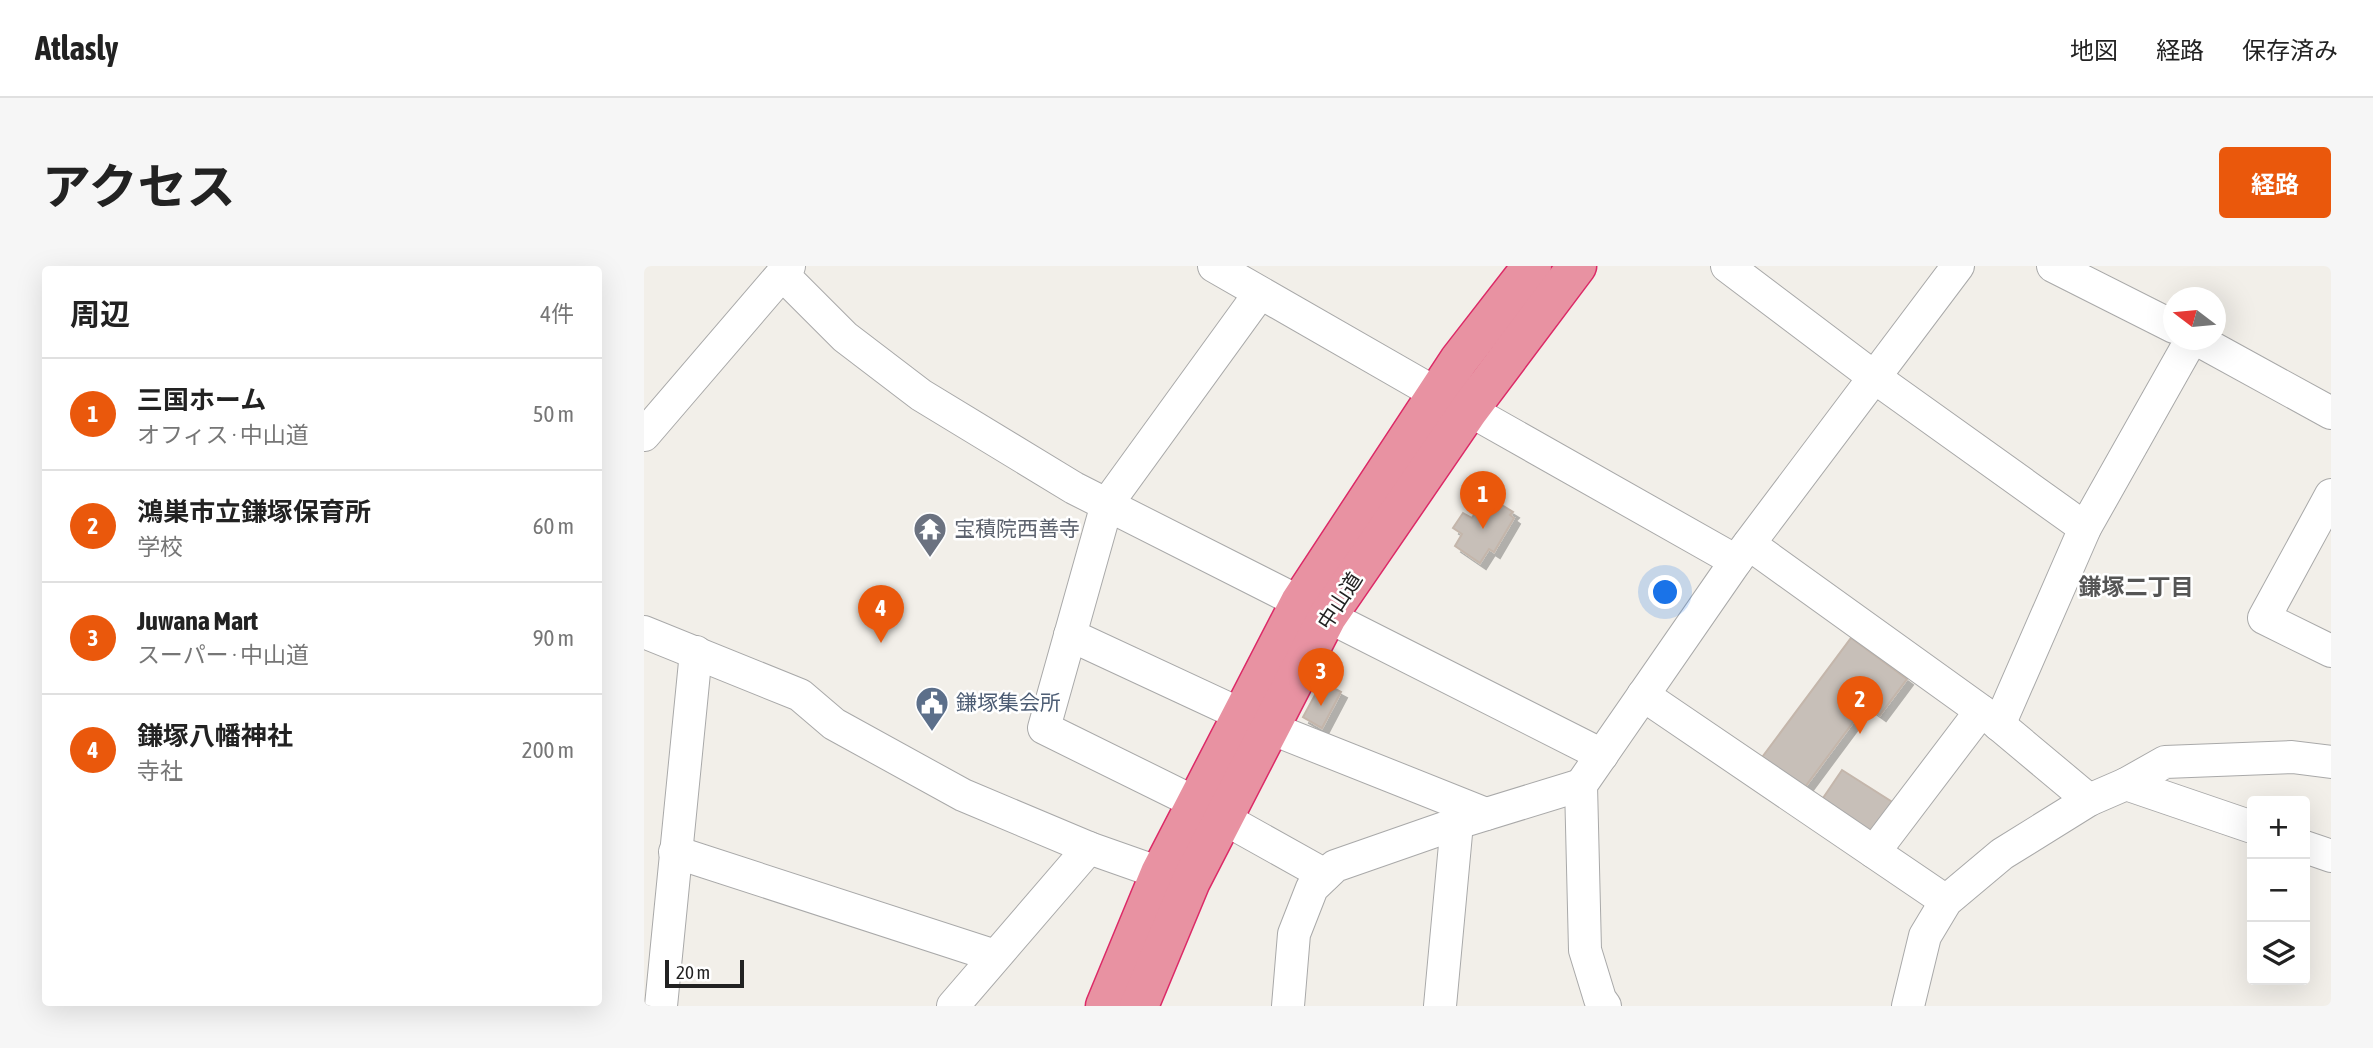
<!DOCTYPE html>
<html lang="ja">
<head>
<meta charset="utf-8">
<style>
  :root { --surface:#fff; --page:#f6f6f6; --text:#222; --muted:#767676; --line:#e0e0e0; --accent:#ea580c }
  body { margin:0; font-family:"Asap Condensed","Noto Sans JP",sans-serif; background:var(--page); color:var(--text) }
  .controls { position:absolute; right:21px; bottom:21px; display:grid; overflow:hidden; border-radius:7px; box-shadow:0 7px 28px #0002 }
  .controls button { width:63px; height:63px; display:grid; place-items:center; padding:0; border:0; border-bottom:2px solid var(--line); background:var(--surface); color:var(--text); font:35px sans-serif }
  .compass { position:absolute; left:1519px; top:21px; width:63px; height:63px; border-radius:50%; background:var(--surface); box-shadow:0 7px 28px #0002; rotate:286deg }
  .scale { position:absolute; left:21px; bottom:18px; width:79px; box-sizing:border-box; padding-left:7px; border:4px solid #222; border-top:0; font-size:19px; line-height:24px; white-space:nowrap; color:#222; -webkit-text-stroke:5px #fff; paint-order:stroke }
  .you { position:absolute; left:1022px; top:327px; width:24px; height:24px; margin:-18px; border:5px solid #fff; border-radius:50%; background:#1a73e8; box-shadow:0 0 0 10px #1a73e833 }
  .badge { display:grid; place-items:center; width:46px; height:46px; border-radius:50%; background:var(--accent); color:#fff; font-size:23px; font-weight:700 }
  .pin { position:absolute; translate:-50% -58px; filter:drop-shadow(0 2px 4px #0008) }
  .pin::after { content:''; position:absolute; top:37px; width:24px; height:21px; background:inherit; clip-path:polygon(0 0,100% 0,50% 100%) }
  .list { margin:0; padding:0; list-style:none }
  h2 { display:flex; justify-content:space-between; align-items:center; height:91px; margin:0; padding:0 28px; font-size:30px }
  h2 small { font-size:23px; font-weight:400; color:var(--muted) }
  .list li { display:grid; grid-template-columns:46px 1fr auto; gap:21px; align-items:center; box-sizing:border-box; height:112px; padding:0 28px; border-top:2px solid var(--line) }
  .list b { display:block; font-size:26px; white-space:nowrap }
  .list p { margin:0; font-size:23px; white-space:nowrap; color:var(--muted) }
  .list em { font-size:23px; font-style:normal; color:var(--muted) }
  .icon { flex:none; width:38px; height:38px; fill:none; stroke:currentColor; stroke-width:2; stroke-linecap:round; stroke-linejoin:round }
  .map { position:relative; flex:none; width:1687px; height:740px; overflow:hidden; border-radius:7px }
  header { display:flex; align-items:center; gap:42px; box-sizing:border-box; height:98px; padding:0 35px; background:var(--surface); border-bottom:2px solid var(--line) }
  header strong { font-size:33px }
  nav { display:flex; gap:38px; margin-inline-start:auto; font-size:24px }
  .intro { display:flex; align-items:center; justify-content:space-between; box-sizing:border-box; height:168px; padding:0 42px }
  h1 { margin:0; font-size:49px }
  .button { padding:18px 32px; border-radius:7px; background:var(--accent); color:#fff; font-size:24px; font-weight:700 }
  main { display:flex; gap:42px; padding:0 42px }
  aside { flex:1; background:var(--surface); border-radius:7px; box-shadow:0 7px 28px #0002 }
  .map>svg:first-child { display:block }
  .building { fill:#c7bfb8; stroke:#c4b6ab; stroke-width:2; filter:url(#shadow) }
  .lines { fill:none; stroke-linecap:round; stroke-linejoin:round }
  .minor-casing { stroke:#a9a9a9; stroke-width:34 }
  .highway-casing { stroke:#dc2a67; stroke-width:41 }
  .minor { stroke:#fff; stroke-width:32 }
  .highway { stroke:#e892a2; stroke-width:38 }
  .labels { text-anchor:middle; stroke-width:5; stroke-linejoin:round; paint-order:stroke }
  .worship-label { font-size:21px; fill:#5b616d; stroke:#fff; text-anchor:start }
  .street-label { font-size:21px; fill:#222; stroke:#fff }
  .service-label { font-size:21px; fill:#4e5e75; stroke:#fff; text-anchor:start }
  .neighbourhood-label { font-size:23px; font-weight:bold; fill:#555; stroke:#fff }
</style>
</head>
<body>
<header>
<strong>Atlasly</strong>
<nav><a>地図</a><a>経路</a><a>保存済み</a></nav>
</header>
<div class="intro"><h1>アクセス</h1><a class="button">経路</a></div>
<main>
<aside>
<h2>周辺<small>4件</small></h2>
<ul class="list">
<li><span class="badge">1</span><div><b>三国ホーム</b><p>オフィス · 中山道</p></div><em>50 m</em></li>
<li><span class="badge">2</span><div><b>鴻巣市立鎌塚保育所</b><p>学校</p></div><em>60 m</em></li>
<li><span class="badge">3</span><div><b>Juwana Mart</b><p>スーパー · 中山道</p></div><em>90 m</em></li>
<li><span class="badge">4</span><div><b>鎌塚八幡神社</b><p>寺社</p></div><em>200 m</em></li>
</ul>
</aside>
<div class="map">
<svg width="1687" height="740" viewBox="0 0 1687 740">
  <defs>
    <filter id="shadow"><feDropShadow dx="6" dy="6" stdDeviation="0" flood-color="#0004"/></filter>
  </defs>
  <rect width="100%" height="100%" fill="#f2efe9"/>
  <g class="building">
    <path d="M842 229 869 246 866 249 870 252 850 286 845 283 836 297 811 280 818 268 809 262 819 247 828 252Z"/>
    <path d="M1207 372 1263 413 1236 449 1222 439 1158 525 1116 494Z"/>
    <path d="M678 416 697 426 678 462 659 451Z"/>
    <path d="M1198 504 1250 537 1228 572 1175 538Z"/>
  </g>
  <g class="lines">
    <defs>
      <g id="minor">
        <path d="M570 0 793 128"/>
        <path d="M1083 0 1230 111 1441 262"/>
        <path d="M1409 0 1530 61"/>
        <path d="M138 8 201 71 277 129 430 222 958 489"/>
        <path d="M1554 74 1687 147"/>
        <path d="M825 144 1092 295"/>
        <path d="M0 169 145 0"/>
        <path d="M1687 229 1620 352 1687 385"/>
        <path d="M1105 278 1347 452 1445 534"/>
        <path d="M0 366 156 429 190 458 319 529 445 582 516 607"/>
        <path d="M426 369 626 462 842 548"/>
        <path d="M999 429 1302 635"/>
        <path d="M1355 459 1441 262 1547 74"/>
        <path d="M1482 518 1521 496 1648 491 1687 496"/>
        <path d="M552 537 400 462 463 238 616 27"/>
        <path d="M579 552 681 609"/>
        <path d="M1661 581 1687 590"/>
        <path d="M31 586 351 690"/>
        <path d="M1230 586 1337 445"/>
        <path d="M17 740 52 386"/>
        <path d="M309 740 445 582"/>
        <path d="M644 740 650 668 668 622 691 600 823 554 937 519"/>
        <path d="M796 740 813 557"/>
        <path d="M961 740 956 733 941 684 937 519 1092 295 1314 0"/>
        <path d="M1264 740 1281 670 1302 635 1358 588 1445 534 1482 518 1608 561"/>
      </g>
      <g id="highway">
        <path d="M461 740 516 607 656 336 815 94 888 0"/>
        <path d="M495 740 547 615 683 351 825 144 933 0"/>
      </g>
    </defs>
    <use href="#minor" class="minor-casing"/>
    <use href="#highway" class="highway-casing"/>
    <use href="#minor" class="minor"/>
    <use href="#highway" class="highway"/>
  </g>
  <defs>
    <symbol id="temple-pin" viewBox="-11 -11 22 30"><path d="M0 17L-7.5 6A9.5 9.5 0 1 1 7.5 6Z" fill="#6b7280" stroke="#fff"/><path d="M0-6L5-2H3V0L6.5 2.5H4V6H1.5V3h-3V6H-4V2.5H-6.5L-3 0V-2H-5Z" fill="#fff"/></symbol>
    <symbol id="civic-pin" viewBox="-11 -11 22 30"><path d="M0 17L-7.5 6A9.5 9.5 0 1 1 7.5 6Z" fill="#5c6f8a" stroke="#fff"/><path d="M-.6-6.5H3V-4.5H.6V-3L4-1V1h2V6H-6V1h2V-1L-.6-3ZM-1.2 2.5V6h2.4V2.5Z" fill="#fff"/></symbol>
  </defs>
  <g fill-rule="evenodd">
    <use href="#temple-pin" x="267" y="244" width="38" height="52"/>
    <use href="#civic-pin" x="269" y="418" width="38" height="52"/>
  </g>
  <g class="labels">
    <g class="worship-label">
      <text x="310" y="270">宝積院西善寺</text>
    </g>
    <g class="street-label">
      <text transform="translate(696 335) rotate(-57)" y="7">中山道</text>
    </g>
    <g class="service-label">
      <text x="312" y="444">鎌塚集会所</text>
    </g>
    <g class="neighbourhood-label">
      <text x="1492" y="329">鎌塚二丁目</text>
    </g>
  </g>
</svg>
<div class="controls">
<button>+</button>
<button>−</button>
<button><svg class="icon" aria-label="layers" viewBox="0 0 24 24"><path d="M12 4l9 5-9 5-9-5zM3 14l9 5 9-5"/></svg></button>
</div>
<svg class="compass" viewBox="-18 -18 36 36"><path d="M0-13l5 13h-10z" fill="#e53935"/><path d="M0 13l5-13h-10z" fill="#767676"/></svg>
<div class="scale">20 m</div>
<div class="you"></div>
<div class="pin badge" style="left:839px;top:263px">1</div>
<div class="pin badge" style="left:1216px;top:468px">2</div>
<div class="pin badge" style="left:677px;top:440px">3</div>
<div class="pin badge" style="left:237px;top:377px">4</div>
</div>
</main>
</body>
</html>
